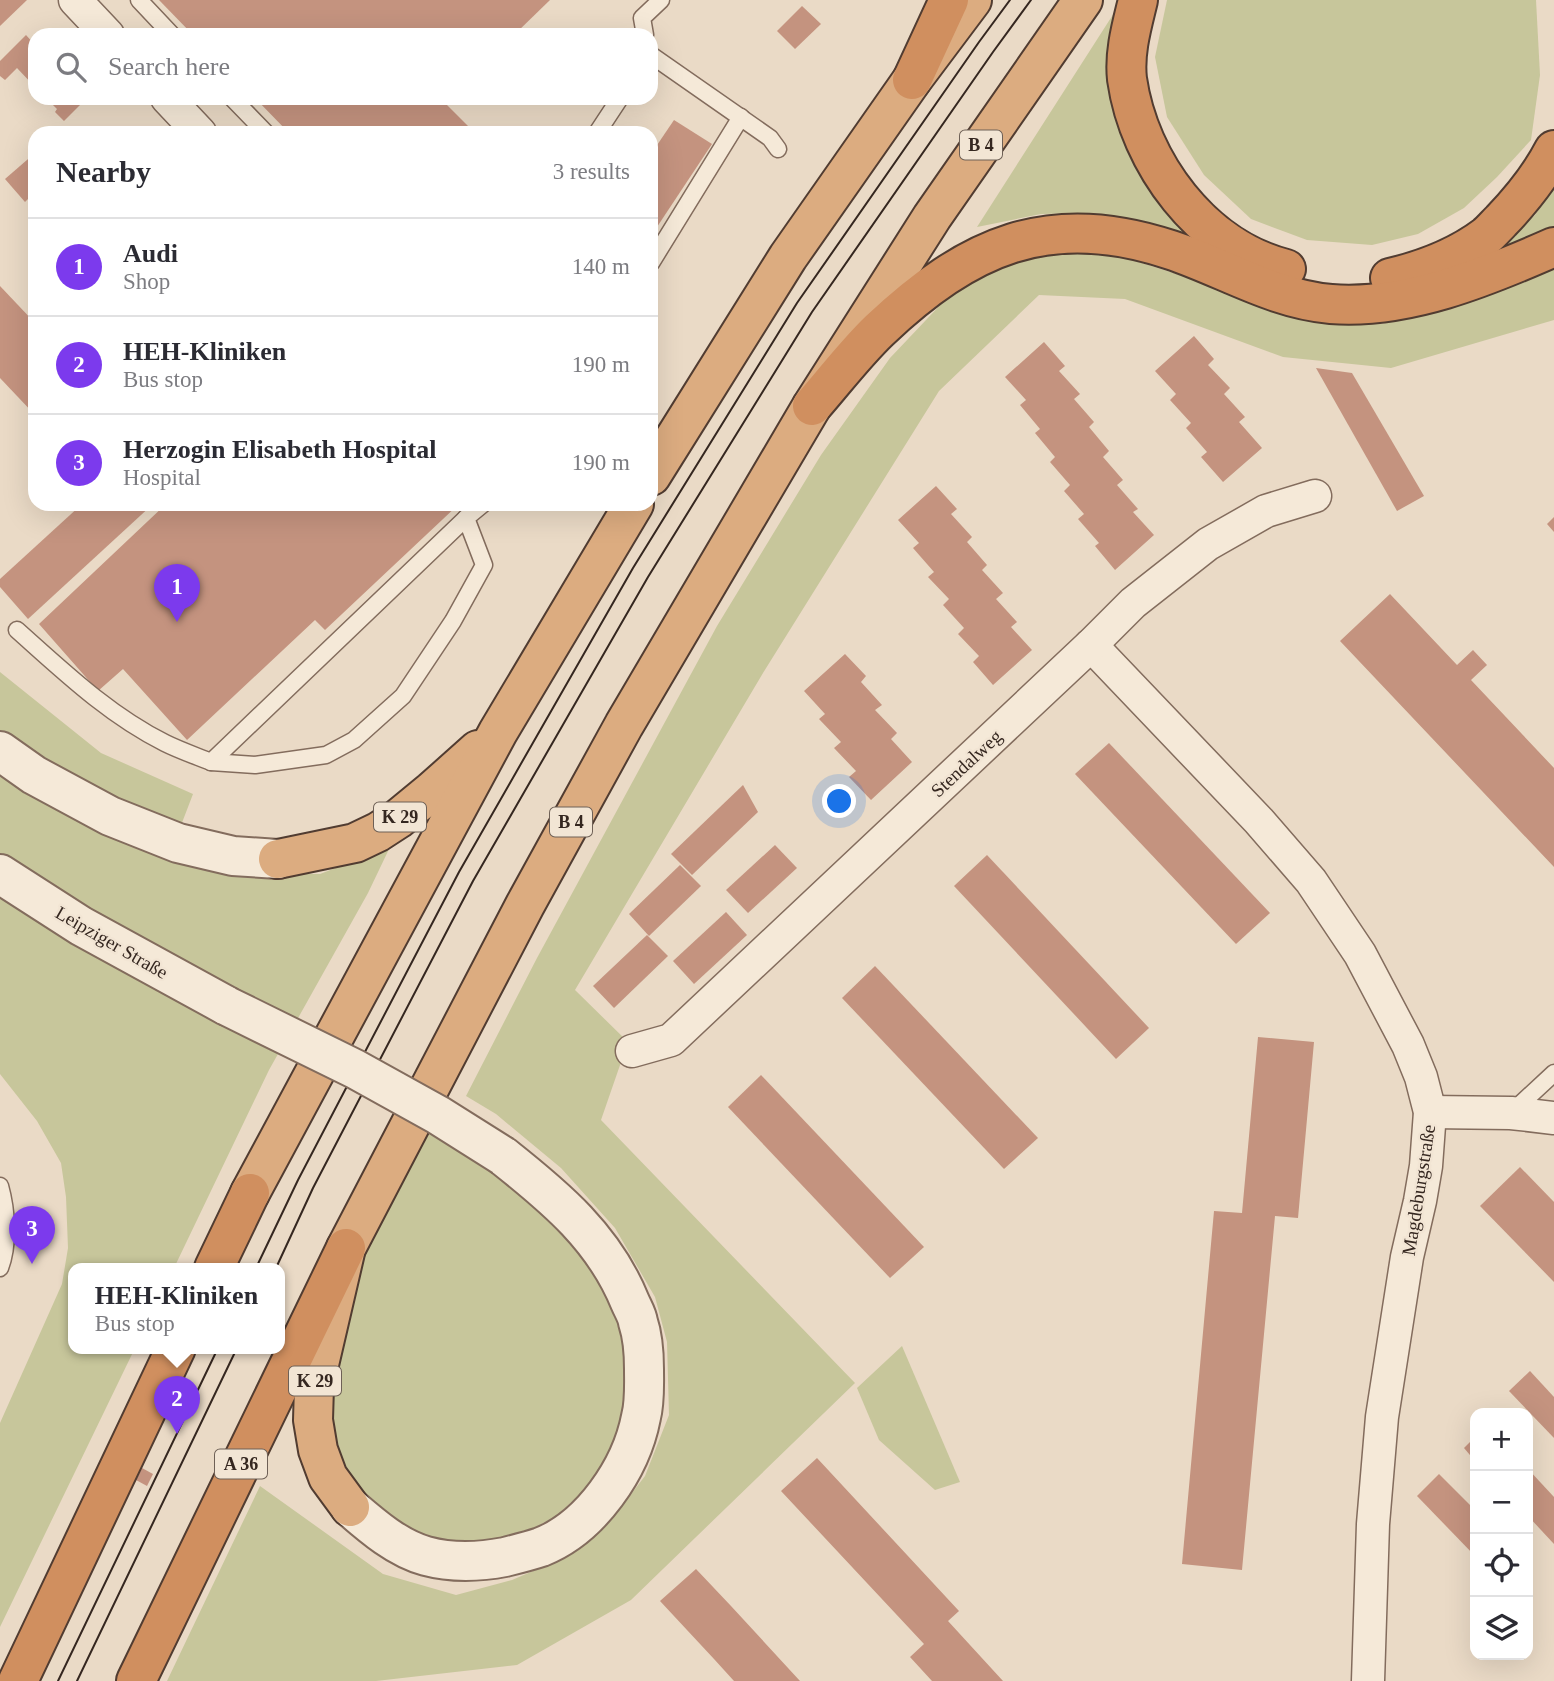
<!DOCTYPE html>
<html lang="en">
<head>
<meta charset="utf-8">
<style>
  :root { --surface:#fff; --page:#f7f7f7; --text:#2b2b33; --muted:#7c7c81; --line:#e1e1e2; --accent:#7c3aed }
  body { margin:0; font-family:"Times New Roman",serif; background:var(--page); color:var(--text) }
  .controls { position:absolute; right:21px; bottom:21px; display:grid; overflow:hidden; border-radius:14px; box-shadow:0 7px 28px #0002 }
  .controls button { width:63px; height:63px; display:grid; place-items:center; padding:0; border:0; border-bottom:2px solid var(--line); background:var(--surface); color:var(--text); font:35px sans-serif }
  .you { position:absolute; left:840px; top:802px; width:24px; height:24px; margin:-18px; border:5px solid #fff; border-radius:50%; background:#1a73e8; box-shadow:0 0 0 10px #1a73e833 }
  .badge { display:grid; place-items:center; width:46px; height:46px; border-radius:50%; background:var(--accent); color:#fff; font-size:23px; font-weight:700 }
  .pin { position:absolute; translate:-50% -58px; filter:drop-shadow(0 2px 4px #0008) }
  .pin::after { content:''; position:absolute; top:37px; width:24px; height:21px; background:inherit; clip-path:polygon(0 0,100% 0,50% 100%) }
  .popup { position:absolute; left:68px; top:1263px; width:217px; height:91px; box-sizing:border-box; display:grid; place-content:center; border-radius:14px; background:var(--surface); filter:drop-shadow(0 2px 5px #0005); font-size:23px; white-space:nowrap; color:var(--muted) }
  .popup b { font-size:26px; color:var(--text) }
  .popup::after { content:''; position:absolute; left:50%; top:100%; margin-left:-14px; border:14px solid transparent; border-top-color:var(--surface) }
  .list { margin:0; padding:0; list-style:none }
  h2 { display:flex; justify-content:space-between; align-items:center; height:91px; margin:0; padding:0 28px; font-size:30px }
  h2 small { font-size:23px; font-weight:400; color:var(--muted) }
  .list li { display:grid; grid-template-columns:46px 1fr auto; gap:21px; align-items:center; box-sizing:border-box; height:98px; padding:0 28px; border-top:2px solid var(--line) }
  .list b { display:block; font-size:26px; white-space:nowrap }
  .list p { margin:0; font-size:23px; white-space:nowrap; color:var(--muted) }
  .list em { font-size:23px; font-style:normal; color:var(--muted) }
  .icon { flex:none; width:38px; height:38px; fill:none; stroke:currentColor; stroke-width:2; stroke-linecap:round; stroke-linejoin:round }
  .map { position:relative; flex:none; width:1554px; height:1681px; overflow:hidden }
  .search { position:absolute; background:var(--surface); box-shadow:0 7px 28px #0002; left:28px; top:28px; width:630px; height:77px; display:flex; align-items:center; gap:18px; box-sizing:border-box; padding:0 24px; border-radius:21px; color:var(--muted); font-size:26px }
  .panel { position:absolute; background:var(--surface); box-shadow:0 7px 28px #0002; left:28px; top:126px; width:630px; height:385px; border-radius:21px }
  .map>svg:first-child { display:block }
  .green { fill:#c7c69b }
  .building { fill:#c4937f }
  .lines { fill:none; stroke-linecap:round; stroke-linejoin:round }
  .service-casing { stroke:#836c5d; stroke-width:19 }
  .minor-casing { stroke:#836c5d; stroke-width:35 }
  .tertiary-casing { stroke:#836c5d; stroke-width:42 }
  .trunk-casing { stroke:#513c31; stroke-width:42 }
  .motorway-casing { stroke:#513c31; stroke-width:42 }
  .service { stroke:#f5e9d8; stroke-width:16 }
  .minor { stroke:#f5e9d8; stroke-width:32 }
  .tertiary { stroke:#f5e9d8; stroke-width:38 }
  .trunk { stroke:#dcac80; stroke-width:38 }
  .motorway { stroke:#d08f5f; stroke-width:38 }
  .tram { stroke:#352720; stroke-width:2 }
  .tertiary-bridge-casing { stroke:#836c5d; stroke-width:42; stroke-linecap:butt }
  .tertiary-bridge { stroke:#f5e9d8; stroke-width:38 }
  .labels { text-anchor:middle; stroke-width:5; stroke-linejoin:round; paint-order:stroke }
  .shield { fill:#f2e5d4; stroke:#6e6056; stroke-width:2 }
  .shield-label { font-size:18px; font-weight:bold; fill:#352720 }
  .street-label { font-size:19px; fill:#352720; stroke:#f2e5d4 }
</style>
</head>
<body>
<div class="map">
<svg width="1554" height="1681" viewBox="0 0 1554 1681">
  <rect width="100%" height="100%" fill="#eadac6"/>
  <g class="green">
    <path d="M1167 0H1536L1540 75 1531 140 1497 177 1464 208 1418 234 1372 245 1307 240 1251 219 1204 175 1167 117 1155 57Z"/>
    <path d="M1114 13 1113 61 1214 253 1127 222 1091 213 1041 214 977 227Z"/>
    <path d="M1554 187V230L1489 257 1535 215Z"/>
    <path d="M1052 252 1117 255 1208 284 1295 316 1382 324 1491 292 1554 266V320L1391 368 1283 357 1125 299 1039 295 939 391 763 673 575 990 628 1042 601 1120 855 1383 631 1600 517 1665 376 1681H167L260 1486 383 1574 456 1595 512 1580 568 1556 608 1524 645 1476 669 1415 667 1342 655 1297 615 1228 561 1168 496 1114 466 1096 537 958 717 626 821 455 890 358 944 301 1001 265Z"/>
    <path d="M0 672 101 753 193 794 170 854 239 874H320L390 847 368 893 269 1070 174 1268H74V1348H135L0 1627V1423L62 1284 68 1248 66 1197 61 1163 37 1121 0 1074Z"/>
    <path d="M428 1133 491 1171 527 1200 559 1229 587 1261 606 1293 620 1326 624 1355 625 1385 622 1413 615 1439 602 1466 584 1491 556 1516 534 1528 480 1543 452 1541 430 1537 409 1527 388 1514 363 1493 344 1468 335 1445 331 1419 332 1389 364 1252Z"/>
    <path d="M902 1346 960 1482 935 1490 879 1440 857 1388Z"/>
  </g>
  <g class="building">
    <path d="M0 0H27L0 26Z"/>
    <path d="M159 0H550L514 35H193Z"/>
    <path d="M802 6 821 24 795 49 777 31Z"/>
    <path d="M26 35 35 45V87L17 68 5 80 0 76V61Z"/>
    <path d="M46 98H87L64 121 55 112 57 109Z"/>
    <path d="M255 98H450L445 103 475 133H289Z"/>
    <path d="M674 120 712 144 651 236V154Z"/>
    <path d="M35 153V192L25 202 5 179Z"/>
    <path d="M0 286 35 323V415L0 378Z"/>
    <path d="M1194 336 1214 359 1208 365 1230 388 1224 394 1245 417 1239 422 1262 448 1223 482 1201 457 1207 452 1186 428 1191 423 1170 400 1176 394 1155 371Z"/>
    <path d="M1044 342 1065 366 1059 371 1080 394 1074 399 1094 422 1089 427 1109 451 1103 457 1123 480 1117 485 1138 509 1133 512 1154 535 1115 570 1095 546 1099 543 1078 519 1084 514 1064 491 1070 485 1050 462 1055 457 1035 433 1040 429 1020 405 1026 400 1005 377Z"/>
    <path d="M1316 368 1352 373 1424 496 1397 511Z"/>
    <path d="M936 486 957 509 951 514 972 537 967 542 987 565 982 570 1003 593 996 599 1017 622 1011 627 1032 650 993 685 973 662 979 656 958 634 964 628 943 605 949 599 928 577 934 572 913 548 919 543 898 520Z"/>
    <path d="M82 504H153L28 619 0 587V579Z"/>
    <path d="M166 504H459L325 630 315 620 187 740 123 669 98 691 39 624Z"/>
    <path d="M1554 517V532L1547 524Z"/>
    <path d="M1390 594 1457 665 1473 650 1487 665 1471 680 1554 768V867L1340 641Z"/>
    <path d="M845 654 866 676 861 682 882 705 875 710 897 733 891 739 912 762 871 800 849 777 856 771 834 748 841 742 819 719 825 714 804 691Z"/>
    <path d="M1109 743 1270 913 1236 944 1075 774Z"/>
    <path d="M743 785 758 812 692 875 671 854Z"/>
    <path d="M775 845 797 868 748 913 726 890Z"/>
    <path d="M987 855 1149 1028 1116 1059 954 886Z"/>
    <path d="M680 865 701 886 649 936 629 914Z"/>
    <path d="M726 912 747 935 694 984 673 961Z"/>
    <path d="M647 935 668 956 614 1008 593 986Z"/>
    <path d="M875 966 1038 1138 1004 1169 842 998Z"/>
    <path d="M1258 1037 1314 1042 1298 1218 1275 1216 1242 1570 1182 1564 1214 1211 1242 1213Z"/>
    <path d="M761 1075 924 1247 890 1278 728 1107Z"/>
    <path d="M1520 1167 1554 1202V1282L1480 1206Z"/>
    <path d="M1530 1371 1554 1397V1438L1509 1391Z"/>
    <path d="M1475 1437V1461L1464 1448Z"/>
    <path d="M817 1458 959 1611 948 1621 1003 1681H932L910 1657 924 1644 781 1491Z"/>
    <path d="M142 1468 153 1474 147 1486 136 1480Z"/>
    <path d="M1528 1469 1554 1497V1544L1528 1516Z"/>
    <path d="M1439 1474 1475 1510V1556L1417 1496Z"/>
    <path d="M696 1569 731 1606 800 1681H734L714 1659 660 1601Z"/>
  </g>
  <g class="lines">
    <defs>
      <g id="service">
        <path d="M139 0 172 35"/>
        <path d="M645 35 642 18 661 0"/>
        <path d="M651 55 770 138 778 149"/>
        <path d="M232 98 266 133"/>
        <path d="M597 133 620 98"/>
        <path d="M651 263 741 117"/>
        <path d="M17 630C64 672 109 715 165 743 179 750 196 756 211 762L466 518"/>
        <path d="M211 762 255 765 326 755 354 740 403 696 453 621 484 565 466 518 483 504"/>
        <path d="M1512 1112 1554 1073"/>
        <path d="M0 1186C7 1211 9 1244 0 1268"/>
      </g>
      <g id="minor">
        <path d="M75 0 108 35"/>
        <path d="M167 98 200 133"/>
        <path d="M1091 645 1259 821 1311 881 1360 954 1408 1045 1421 1077 1430 1112 1426 1166 1420 1201 1407 1257 1382 1417 1373 1524 1368 1681"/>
        <path d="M632 1051 671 1040 1091 645 1133 603 1208 544 1266 511 1315 496"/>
        <path d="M1430 1112 1511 1113 1554 1118"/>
      </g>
      <g id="tertiary">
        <path d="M0 751 34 775 110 816 178 843 233 856 278 859"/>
        <path d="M0 874 81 926 227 1006"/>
        <path d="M350 1507C372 1526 397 1548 426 1556 452 1563 479 1562 505 1557 517 1554 529 1551 541 1547 591 1527 631 1469 641 1417 645 1402 644 1385 644 1369 644 1354 643 1337 638 1322 637 1315 633 1309 630 1302 604 1238 556 1198 503 1156"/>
      </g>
      <g id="trunk">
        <path d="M651 476 788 257 912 80 972 0"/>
        <path d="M278 859 355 843 378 832 398 819 432 791 478 750"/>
        <path d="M250 1193 498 732 634 504"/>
        <path d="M350 1507 328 1477 318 1450 313 1420 314 1386 346 1248 525 905 624 725 812 406 932 217 1083 0"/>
      </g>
      <g id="motorway">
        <path d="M1138 0C1132 25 1124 52 1127 79 1139 163 1202 248 1286 269"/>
        <path d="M912 80 949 0"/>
        <path d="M1390 278C1424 270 1458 257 1486 236 1491 232 1496 226 1501 221 1522 199 1540 177 1554 150"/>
        <path d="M812 406C834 381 855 353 879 330 968 246 1049 209 1171 250 1225 268 1273 299 1331 304 1406 310 1486 277 1554 247"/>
        <path d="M214 1268 250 1193"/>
        <path d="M18 1681 176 1348"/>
        <path d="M136 1681 346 1248"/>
      </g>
    </defs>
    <use href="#service" class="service-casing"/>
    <use href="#minor" class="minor-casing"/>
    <use href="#tertiary" class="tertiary-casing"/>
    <use href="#trunk" class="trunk-casing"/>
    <use href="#motorway" class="motorway-casing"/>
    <use href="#service" class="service"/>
    <use href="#minor" class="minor"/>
    <use href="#tertiary" class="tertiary"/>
    <use href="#trunk" class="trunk"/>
    <use href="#motorway" class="motorway"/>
    <g class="tram">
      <path d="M256 1268 298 1180 459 872 633 568 797 303 979 42 1010 0"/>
      <path d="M276 1268 313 1188 473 881 648 577 812 312 993 52 1031 0"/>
      <path d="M58 1681 218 1348"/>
      <path d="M77 1681 237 1348"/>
    </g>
    <defs>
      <path id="tertiary-bridge" d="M227 1006 355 1069 438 1115 503 1156"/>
    </defs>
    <use href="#tertiary-bridge" class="tertiary-bridge-casing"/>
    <use href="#tertiary-bridge" class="tertiary-bridge"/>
  </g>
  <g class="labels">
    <g class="shield">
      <rect x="960" y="130.5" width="42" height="29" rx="5"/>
      <rect x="374" y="802.5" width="52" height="29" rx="5"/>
      <rect x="550" y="807.5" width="42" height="29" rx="5"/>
      <rect x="289" y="1366.5" width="52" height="29" rx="5"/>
      <rect x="215" y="1449.5" width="52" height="29" rx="5"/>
    </g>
    <g class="shield-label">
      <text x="981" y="151">B 4</text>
      <text x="400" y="823">K 29</text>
      <text x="571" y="828">B 4</text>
      <text x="315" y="1387">K 29</text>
      <text x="241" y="1470">A 36</text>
    </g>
    <g class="street-label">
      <text transform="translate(966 763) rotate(-43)" y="7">Stendalweg</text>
      <text transform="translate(112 942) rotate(30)" y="7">Leipziger Straße</text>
      <text transform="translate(1418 1190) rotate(-81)" y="7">Magdeburgstraße</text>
    </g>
  </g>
</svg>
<div class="controls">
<button>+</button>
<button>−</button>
<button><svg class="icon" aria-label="locate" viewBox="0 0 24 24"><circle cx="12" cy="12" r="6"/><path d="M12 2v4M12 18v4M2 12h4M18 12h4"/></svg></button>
<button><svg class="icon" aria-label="layers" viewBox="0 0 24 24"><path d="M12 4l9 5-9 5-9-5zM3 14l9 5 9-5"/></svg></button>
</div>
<div class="you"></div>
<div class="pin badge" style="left:177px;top:622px">1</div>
<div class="pin badge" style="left:177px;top:1434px">2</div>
<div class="popup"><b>HEH-Kliniken</b>Bus stop</div>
<div class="pin badge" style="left:32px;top:1264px">3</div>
<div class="search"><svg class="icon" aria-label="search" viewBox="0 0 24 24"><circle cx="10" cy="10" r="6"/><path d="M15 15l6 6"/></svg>Search here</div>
<section class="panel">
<h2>Nearby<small>3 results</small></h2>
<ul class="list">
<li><span class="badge">1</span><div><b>Audi</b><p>Shop</p></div><em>140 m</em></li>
<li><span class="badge">2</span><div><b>HEH-Kliniken</b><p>Bus stop</p></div><em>190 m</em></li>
<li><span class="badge">3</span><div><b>Herzogin Elisabeth Hospital</b><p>Hospital</p></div><em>190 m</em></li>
</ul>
</section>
</div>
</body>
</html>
